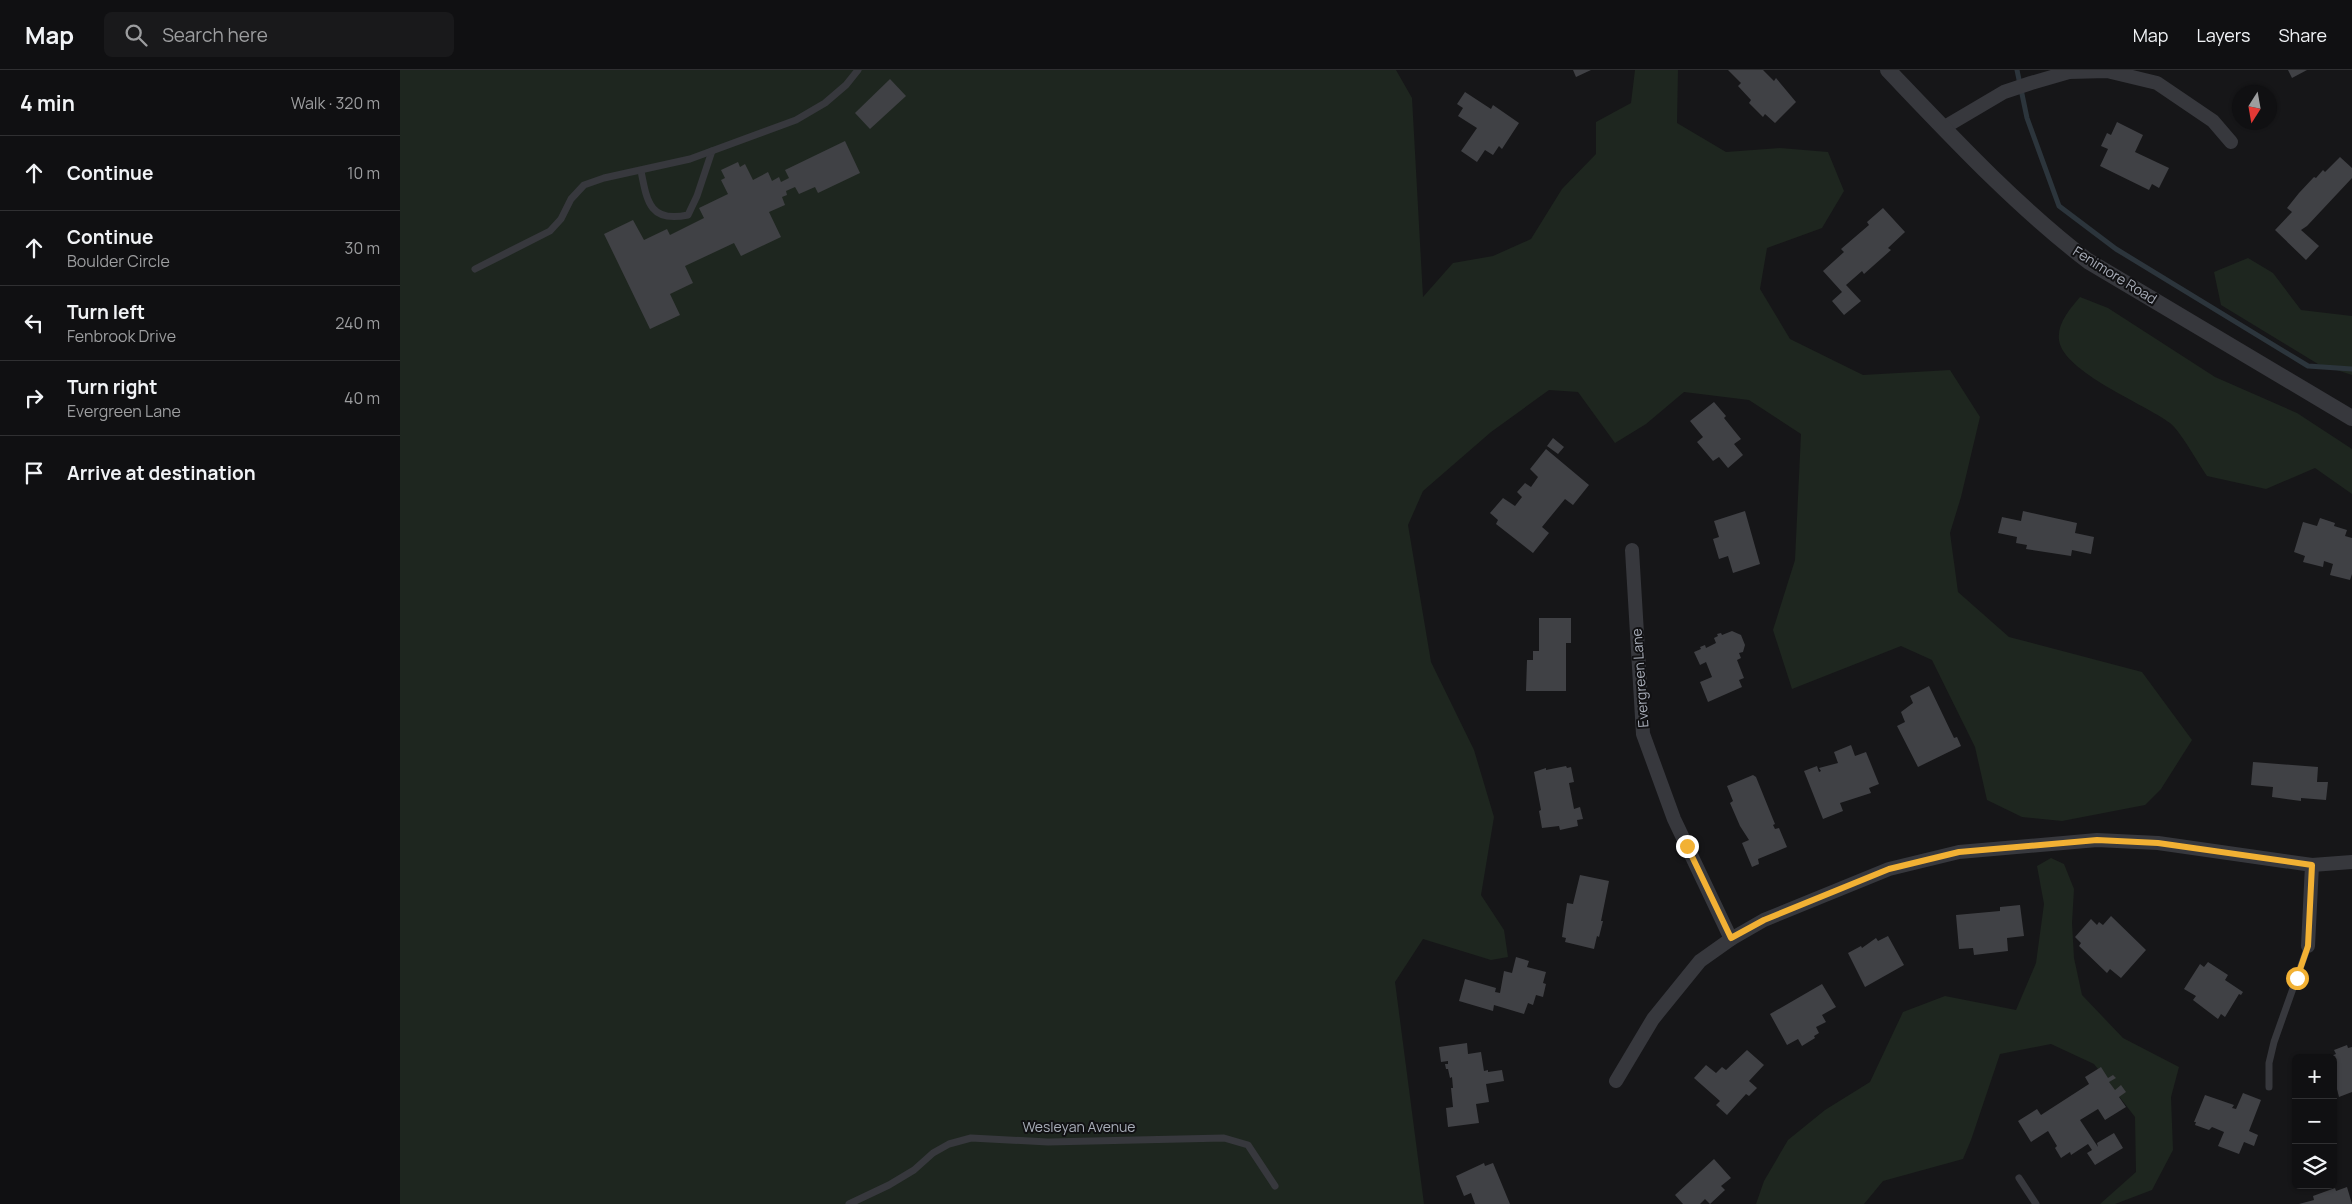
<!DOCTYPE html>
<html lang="en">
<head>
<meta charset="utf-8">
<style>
  :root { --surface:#101012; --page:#19191b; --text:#f1f3f6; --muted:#9c9d9f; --line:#303032 }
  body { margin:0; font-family:Manrope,sans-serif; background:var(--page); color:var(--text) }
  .controls { position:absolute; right:15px; bottom:15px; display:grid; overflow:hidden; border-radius:8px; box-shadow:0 1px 4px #0004 }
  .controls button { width:45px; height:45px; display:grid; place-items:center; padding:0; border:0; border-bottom:1px solid var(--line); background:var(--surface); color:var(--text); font:25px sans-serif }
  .compass { position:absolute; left:1832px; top:15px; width:45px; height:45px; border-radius:50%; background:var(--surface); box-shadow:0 1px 4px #0004; rotate:191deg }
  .stop { position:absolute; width:15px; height:15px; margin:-11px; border:4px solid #f2b134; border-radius:50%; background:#fff }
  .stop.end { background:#f2b134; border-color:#fff; box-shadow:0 1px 5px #0008 }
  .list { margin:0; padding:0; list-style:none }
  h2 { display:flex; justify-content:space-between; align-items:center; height:65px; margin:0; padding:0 20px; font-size:21px }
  h2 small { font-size:16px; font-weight:400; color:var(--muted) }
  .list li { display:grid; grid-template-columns:32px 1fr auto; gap:15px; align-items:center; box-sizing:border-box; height:75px; padding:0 20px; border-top:1px solid var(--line) }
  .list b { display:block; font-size:19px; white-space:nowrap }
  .list p { margin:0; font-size:16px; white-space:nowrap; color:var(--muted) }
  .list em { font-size:16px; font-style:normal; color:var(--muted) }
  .icon { flex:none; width:28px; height:28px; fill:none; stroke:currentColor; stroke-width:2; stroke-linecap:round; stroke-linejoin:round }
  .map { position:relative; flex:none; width:1952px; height:1134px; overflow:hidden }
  header { display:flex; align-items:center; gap:30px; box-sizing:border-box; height:70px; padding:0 25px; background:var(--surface); border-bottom:1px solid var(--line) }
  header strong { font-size:24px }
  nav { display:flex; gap:28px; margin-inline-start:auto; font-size:18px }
  .search { width:350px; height:45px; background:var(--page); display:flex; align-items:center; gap:12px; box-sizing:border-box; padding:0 18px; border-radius:8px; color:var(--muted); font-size:19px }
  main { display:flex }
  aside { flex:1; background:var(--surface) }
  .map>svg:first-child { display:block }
  .green { fill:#1e261f }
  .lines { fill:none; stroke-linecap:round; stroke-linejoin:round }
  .stream { stroke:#2c353c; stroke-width:5 }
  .building { fill:#404145 }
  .service { stroke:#37383d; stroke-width:7 }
  .minor { stroke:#37383d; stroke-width:14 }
  .tertiary { stroke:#37383d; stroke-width:16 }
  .route { stroke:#f2b134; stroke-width:6 }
  .labels { text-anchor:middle; stroke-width:4; stroke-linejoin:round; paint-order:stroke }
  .street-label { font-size:14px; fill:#a8adb8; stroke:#111113 }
</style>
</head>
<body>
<header>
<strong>Map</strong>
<div class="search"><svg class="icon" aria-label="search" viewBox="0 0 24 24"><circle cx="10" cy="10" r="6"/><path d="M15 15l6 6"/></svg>Search here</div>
<nav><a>Map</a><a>Layers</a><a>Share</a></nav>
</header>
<main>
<aside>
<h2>4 min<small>Walk · 320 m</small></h2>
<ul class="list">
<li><svg class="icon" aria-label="ahead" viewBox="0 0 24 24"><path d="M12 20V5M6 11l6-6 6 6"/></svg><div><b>Continue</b></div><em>10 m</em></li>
<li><svg class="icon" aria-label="ahead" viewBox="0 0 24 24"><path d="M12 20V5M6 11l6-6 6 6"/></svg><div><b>Continue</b><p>Boulder Circle</p></div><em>30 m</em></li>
<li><svg class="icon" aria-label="left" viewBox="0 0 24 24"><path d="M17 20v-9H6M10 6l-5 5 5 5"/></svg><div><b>Turn left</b><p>Fenbrook Drive</p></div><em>240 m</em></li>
<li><svg class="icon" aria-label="right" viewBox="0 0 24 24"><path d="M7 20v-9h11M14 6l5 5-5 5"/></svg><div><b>Turn right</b><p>Evergreen Lane</p></div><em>40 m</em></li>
<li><svg class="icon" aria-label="arrive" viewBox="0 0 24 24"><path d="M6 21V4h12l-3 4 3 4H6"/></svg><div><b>Arrive at destination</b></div></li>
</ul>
</aside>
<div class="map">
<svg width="1952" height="1134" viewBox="0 0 1952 1134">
  <rect width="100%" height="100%" fill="#161618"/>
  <g class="green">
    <path d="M0 0H996L1012 28 1023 227 1053 193 1093 186 1131 169 1162 119 1196 84V52L1231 33 1235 0H1278L1277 53 1326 82 1380 78 1428 82 1444 121 1422 158 1367 178 1360 219 1390 269 1463 305 1550 300 1580 347 1561 427 1550 463 1558 522 1609 567 1742 602 1792 670 1761 719 1745 735 1662 751 1622 747 1587 730 1575 677 1532 590 1501 576 1392 619 1373 560 1395 490 1401 364 1349 330 1284 322 1246 354 1215 373 1178 322 1149 320 1091 362 1023 421 1008 455 1031 592 1074 680 1094 747 1081 825 1104 860 1108 887 1091 890 1023 869 995 912 1024 1134H0Z"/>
    <path d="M1848 188 1873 203 1901 240 1952 246V305L1918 294 1821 235 1814 202Z"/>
    <path d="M1680 227 1708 238 1815 307 1897 343 1952 379V424L1915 398 1866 419 1807 406C1798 393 1781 362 1770 353 1745 334 1663 302 1659 270 1657 253 1670 239 1680 227Z"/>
    <path d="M1651 788 1664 794 1674 819 1672 853 1674 888 1682 925 1723 968 1779 997 1771 1027 1773 1080 1752 1120 1715 1134H1700L1736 1102 1735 1047 1694 994 1651 974 1600 984 1571 1070 1563 1089 1483 1111 1464 1134H1356L1364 1111 1388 1070 1425 1040 1470 1012 1503 942 1545 926 1616 940 1636 893 1644 834 1637 796Z"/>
  </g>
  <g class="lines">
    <path class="stream" d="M1617 0 1627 48 1659 136 1716 179 1908 296 1952 299"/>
  </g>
  <g class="building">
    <path d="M1173 0H1191L1176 7Z"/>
    <path d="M1328 0H1363L1374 11 1376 8 1396 32 1375 53 1365 44 1363 47 1349 33 1351 30 1338 16 1341 13Z"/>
    <path d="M1888 0H1907L1892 8Z"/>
    <path d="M490 9 506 26 470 59 455 43Z"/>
    <path d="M1065 22 1091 39 1093 35 1119 53 1102 79 1099 76 1093 85 1085 80 1077 92 1061 81 1077 58 1058 46 1063 38 1057 34Z"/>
    <path d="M1717 52 1743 65 1735 82 1769 98 1759 118 1752 114 1749 120 1700 96 1708 79 1701 76 1707 63 1711 65Z"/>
    <path d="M445 71 460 103 418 123 415 117 399 124 395 117 386 121 387 125 382 127 385 135 369 142 381 167 341 186 334 173 285 196 293 213 270 224 280 245 250 259 204 164 233 150 244 170 267 159 270 165 304 148 299 138 328 124 321 110 325 108 321 100 338 92 340 97 345 94 353 110 368 102 372 111 379 107 381 112 389 108 385 100Z"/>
    <path d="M1940 87 1952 98V108L1907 156 1901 160 1919 176 1906 190 1875 160 1892 142 1887 138 1899 123 1914 107 1916 108 1923 100 1925 102Z"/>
    <path d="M1483 138 1505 162 1488 178 1491 180 1464 204 1462 201 1446 215 1461 231 1444 245 1432 231 1442 222 1423 201 1444 182 1441 179 1469 155 1467 152Z"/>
    <path d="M1314 332 1326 346 1324 348 1341 369 1334 374 1343 385 1328 398 1319 387 1313 391 1297 372 1303 367 1290 351Z"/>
    <path d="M1153 368 1164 377 1158 384 1147 376Z"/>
    <path d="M1146 379 1189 415 1173 435 1165 429 1142 457 1149 463 1133 483 1096 454 1098 450 1090 443 1103 428 1115 436 1122 427 1117 422 1125 413 1131 417 1138 407 1130 399Z"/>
    <path d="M1345 441 1360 494 1333 503 1328 486 1319 489 1313 469 1319 467 1314 451Z"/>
    <path d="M1623 441 1677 453 1675 463 1694 467 1691 484 1672 480 1671 486 1626 479 1627 475 1616 473 1617 467 1598 463 1602 447 1621 451Z"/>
    <path d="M1920 448 1935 453 1934 456 1947 460 1945 466 1952 468V504L1950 510 1930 505 1933 494 1924 491 1923 497 1903 492 1905 486 1894 482 1903 452 1917 456Z"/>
    <path d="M1139 548H1171V573H1166V621H1126L1127 590H1133V581H1139Z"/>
    <path d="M1332 561 1341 565 1345 575 1343 582 1339 583 1341 588 1337 590 1344 608 1339 610 1342 617 1308 632 1300 612 1312 607 1306 592 1300 595 1294 582 1301 579 1300 577 1305 575 1306 578 1316 573 1314 568 1318 566 1317 564 1321 563 1322 565Z"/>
    <path d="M1529 616 1554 668 1557 667 1561 676 1518 697 1497 656 1505 652 1501 642 1513 633 1510 626Z"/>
    <path d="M1451 675 1455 686 1466 682 1479 714 1469 718 1471 723 1440 733 1443 741 1423 749 1404 701 1417 696 1419 702 1421 701 1419 698 1438 693 1434 682Z"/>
    <path d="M1853 692 1918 697 1917 712H1928L1926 730 1901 728V731L1872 727 1873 717 1851 715Z"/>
    <path d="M1166 696 1167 698 1171 697 1174 712 1169 713 1174 739 1180 737 1183 749 1177 750 1178 756 1160 760 1159 756 1142 758 1139 741 1141 740 1134 702 1146 698V700Z"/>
    <path d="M1353 705 1356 707 1375 754 1373 755 1375 759 1379 758 1387 777 1358 789 1359 794 1352 797 1342 773 1349 770 1340 756 1330 733 1333 731 1327 716Z"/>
    <path d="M1180 805 1209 811 1201 851H1203L1199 867 1197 866 1194 879 1165 872 1166 868 1162 867 1167 833 1173 834Z"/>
    <path d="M1620 835 1624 866 1607 868 1608 881 1574 885 1573 878 1559 879 1556 845 1600 841V837Z"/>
    <path d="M1711 846 1746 880 1721 908 1710 899 1707 903 1679 876 1681 873 1675 867 1691 849 1697 855 1699 852 1703 855Z"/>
    <path d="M1488 866 1504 895 1465 917 1448 883 1461 876 1462 878 1476 868 1478 871Z"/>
    <path d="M1116 887 1129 891 1127 897 1146 902 1143 913 1146 914 1143 927 1136 925 1133 935 1128 933 1124 944 1094 935 1093 941 1059 931 1065 909 1096 918 1095 922 1100 923 1104 901 1112 903Z"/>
    <path d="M1808 892 1828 905 1825 910 1843 922 1841 925 1839 924 1825 947 1821 944 1818 949 1793 930 1796 926 1784 919 1800 894 1804 897Z"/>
    <path d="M1422 914 1436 937 1422 945 1426 952 1416 957 1419 963 1414 966 1415 968 1402 976 1398 969 1387 975 1370 944Z"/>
    <path d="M1067 973 1068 984 1081 982 1084 1001 1088 1000V1002L1102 1000 1104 1011 1086 1014 1089 1032 1076 1034 1079 1053 1048 1057 1046 1038 1053 1037 1051 1018H1053L1052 1007 1050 1008 1048 999H1046L1045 994H1048V991L1041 992 1039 977Z"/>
    <path d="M1947 975 1948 978 1952 977V1022L1939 1027 1936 1015 1933 1016V988H1926L1936 984 1934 980Z"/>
    <path d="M1347 980 1364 995 1349 1011 1357 1018 1349 1026 1346 1024 1327 1045 1316 1035 1320 1031 1294 1008 1306 995 1316 1003 1322 997 1326 1000Z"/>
    <path d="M1701 997 1708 1008 1713 1005 1716 1008 1709 1012 1715 1020 1721 1015 1726 1022 1719 1027 1726 1037 1705 1050 1698 1039 1680 1050 1698 1077 1697 1073 1714 1063 1723 1078 1695 1095 1687 1083 1692 1080 1688 1074 1671 1085 1670 1082 1661 1088 1655 1078 1657 1076 1648 1061 1631 1072 1618 1051 1637 1039 1641 1045 1689 1014 1685 1007Z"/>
    <path d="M1843 1023 1861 1030 1849 1061 1858 1065 1854 1076 1844 1072 1839 1084 1818 1076 1824 1062 1812 1057 1809 1060 1795 1055 1796 1052H1794L1805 1025 1834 1035 1832 1038 1836 1039Z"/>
    <path d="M1314 1089 1331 1108 1321 1116 1325 1120 1310 1134 1305 1129 1300 1134H1283L1275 1125Z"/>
    <path d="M1084 1093 1085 1096 1093 1093 1110 1134H1075L1071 1123 1064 1126 1056 1106Z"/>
    <path d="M1947 1117 1952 1134H1899L1914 1130 1913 1126 1935 1118 1936 1121Z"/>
  </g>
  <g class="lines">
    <g class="service">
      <path d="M241 101C247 132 250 153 288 145L297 126 312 81"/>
      <path d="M75 199 150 161 161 149 171 129 184 115 204 108 290 89 396 50 425 33 446 15 458 0"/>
      <path d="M1869 1017V993L1874 972 1908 876"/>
      <path d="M1619 1108 1636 1134"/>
      <path d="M449 1134 489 1115 514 1100 533 1083 549 1074 571 1068 648 1072 824 1068 848 1075 875 1116"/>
    </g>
    <g class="minor">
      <path d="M1543 58 1604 22 1631 13 1669 2 1707 1 1757 13 1813 51 1831 72"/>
      <path d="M1232 480 1243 664 1274 749 1331 869"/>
      <path d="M1908 876 1912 795"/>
      <path d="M1216 1011 1253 949 1300 891 1331 869 1364 850 1489 799 1559 782 1697 770 1758 773 1912 795 1952 792"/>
    </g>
    <path class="tertiary" d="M1488 0C1551 66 1615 135 1688 191L1952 348"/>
  </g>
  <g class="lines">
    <path class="route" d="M1287 776 1331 868 1364 850 1489 799 1559 782 1697 770 1758 773 1912 795 1908 876 1897 908"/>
  </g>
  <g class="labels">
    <g class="street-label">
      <text transform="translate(1715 205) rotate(32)" y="5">Fenimore Road</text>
      <text transform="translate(1240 608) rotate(-94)" y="5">Evergreen Lane</text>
      <text x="679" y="1062">Wesleyan Avenue</text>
    </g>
  </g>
</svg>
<div class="controls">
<button>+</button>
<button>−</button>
<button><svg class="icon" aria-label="layers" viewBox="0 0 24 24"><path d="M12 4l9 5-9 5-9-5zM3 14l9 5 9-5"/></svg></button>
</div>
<svg class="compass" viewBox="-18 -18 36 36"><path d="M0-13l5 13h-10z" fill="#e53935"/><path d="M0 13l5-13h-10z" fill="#9c9d9f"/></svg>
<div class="stop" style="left:1897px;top:908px"></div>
<div class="stop end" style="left:1287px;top:776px"></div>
</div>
</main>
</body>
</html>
